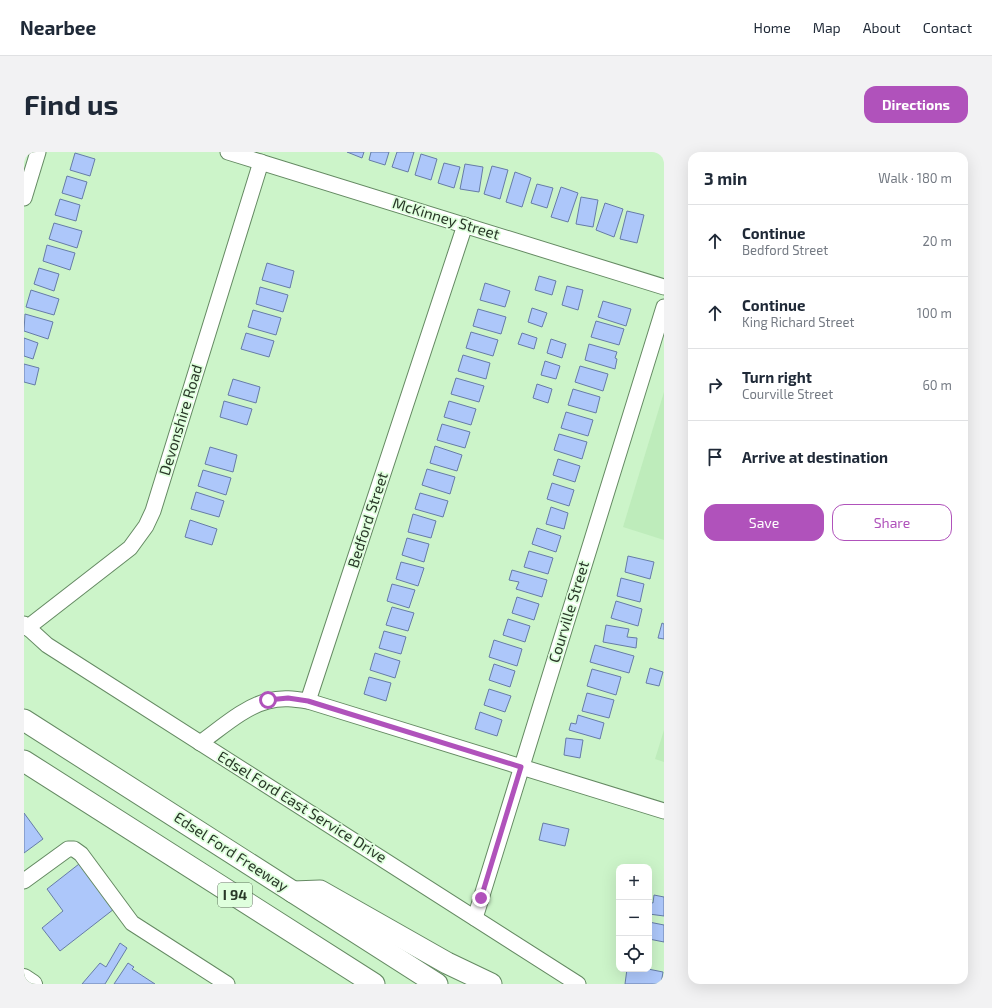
<!DOCTYPE html>
<html lang="en">
<head>
<meta charset="utf-8">
<style>
  :root { --surface:#fff; --page:#f2f2f3; --text:#1f2937; --muted:#747a83; --line:#e0e1e3; --accent:#b052bb }
  body { margin:0; font-family:"Exo 2",sans-serif; background:var(--page); color:var(--text) }
  .controls { position:absolute; right:12px; bottom:12px; display:grid; overflow:hidden; border-radius:8px; box-shadow:0 4px 16px #0002 }
  .controls button { width:36px; height:36px; display:grid; place-items:center; padding:0; border:0; border-bottom:1px solid var(--line); background:var(--surface); color:var(--text); font:20px sans-serif }
  .stop { position:absolute; width:12px; height:12px; margin:-9px; border:3px solid #b052bb; border-radius:50%; background:#fff }
  .stop.end { background:#b052bb; border-color:#fff; box-shadow:0 1px 4px #0008 }
  .list { margin:0; padding:0; list-style:none }
  h2 { display:flex; justify-content:space-between; align-items:center; height:52px; margin:0; padding:0 16px; font-size:17px }
  h2 small { font-size:13px; font-weight:400; color:var(--muted) }
  .list li { display:grid; grid-template-columns:26px 1fr auto; gap:12px; align-items:center; box-sizing:border-box; height:72px; padding:0 16px; border-top:1px solid var(--line) }
  .list b { display:block; font-size:15px; white-space:nowrap }
  .list p { margin:0; font-size:13px; white-space:nowrap; color:var(--muted) }
  .list em { font-size:13px; font-style:normal; color:var(--muted) }
  .actions { display:flex; gap:8px; padding:12px 16px }
  .actions a { flex:1; padding:9px 0; border:1px solid var(--accent); border-radius:12px; text-align:center; font-size:14px; color:var(--accent) }
  .actions .main { background:var(--accent); color:#fff }
  .icon { flex:none; width:22px; height:22px; fill:none; stroke:currentColor; stroke-width:2; stroke-linecap:round; stroke-linejoin:round }
  .map { position:relative; flex:none; width:640px; height:832px; overflow:hidden; border-radius:12px }
  header { display:flex; align-items:center; gap:24px; box-sizing:border-box; height:56px; padding:0 20px; background:var(--surface); border-bottom:1px solid var(--line) }
  header strong { font-size:19px }
  nav { display:flex; gap:22px; margin-inline-start:auto; font-size:14px }
  .intro { display:flex; align-items:center; justify-content:space-between; box-sizing:border-box; height:96px; padding:0 24px }
  h1 { margin:0; font-size:28px }
  .button { padding:10px 18px; border-radius:12px; background:var(--accent); color:#fff; font-size:14px; font-weight:700 }
  main { display:flex; gap:24px; padding:0 24px }
  aside { flex:1; background:var(--surface); border-radius:12px; box-shadow:0 4px 16px #0002 }
  .map>svg:first-child { display:block }
  .built { fill:#beecbb }
  .building { fill:#adc7fa; stroke:#667ca7 }
  .lines { fill:none; stroke-linecap:round; stroke-linejoin:round }
  .minor-casing { stroke:#658a63; stroke-width:17 }
  .major-casing { stroke:#658a63; stroke-width:20 }
  .highway-casing { stroke:#658a63; stroke-width:23 }
  .minor { stroke:#fff; stroke-width:15 }
  .major { stroke:#fff; stroke-width:18 }
  .highway { stroke:#fff; stroke-width:21 }
  .route { stroke:#b052bb; stroke-width:5 }
  .labels { text-anchor:middle; stroke-width:3.5; stroke-linejoin:round; paint-order:stroke }
  .shield { fill:#dfffdd; stroke:#60745e; stroke-width:1 }
  .shield-label { font-size:14px; font-weight:bold; fill:#293828 }
  .street-label { font-size:15px; fill:#293828; stroke:#dfffdd }
</style>
</head>
<body>
<header>
<strong>Nearbee</strong>
<nav><a>Home</a><a>Map</a><a>About</a><a>Contact</a></nav>
</header>
<div class="intro"><h1>Find us</h1><a class="button">Directions</a></div>
<main>
<div class="map">
<svg width="640" height="832" viewBox="0 0 640 832">
  <rect width="100%" height="100%" fill="#ccf4c9"/>
  <g class="built">
    <path d="M640 240V388L599 375Z"/>
    <path d="M640 578V610L631 607Z"/>
  </g>
  <g class="building">
    <path d="M323 0H340L338 6Z"/>
    <path d="M347 0H365L361 13 345 8Z"/>
    <path d="M373 0H390L384 20 368 15Z"/>
    <path d="M51 1 71 7 66 24 46 18Z"/>
    <path d="M397 2 413 7 407 28 391 23Z"/>
    <path d="M420 11 436 15 430 36 414 31Z"/>
    <path d="M441 12 459 15 455 40 436 37Z"/>
    <path d="M468 14 484 18 476 47 460 42Z"/>
    <path d="M491 20 507 26 498 55 482 50Z"/>
    <path d="M43 24 63 30 58 47 38 41Z"/>
    <path d="M513 32 529 36 523 56 507 51Z"/>
    <path d="M537 35 554 41 544 70 527 65Z"/>
    <path d="M557 45 574 48 569 75 552 72Z"/>
    <path d="M36 47 56 53 52 69 31 63Z"/>
    <path d="M581 51 599 57 590 85 572 78Z"/>
    <path d="M603 59 620 63 613 91 596 87Z"/>
    <path d="M30 71 58 79 53 96 25 87Z"/>
    <path d="M23 93 51 101 46 118 19 109Z"/>
    <path d="M243 111 270 119 266 136 238 128Z"/>
    <path d="M15 116 35 122 30 139 10 132Z"/>
    <path d="M515 124 532 129 528 143 511 138Z"/>
    <path d="M461 131 486 139 481 155 456 148Z"/>
    <path d="M543 134 559 138 554 158 538 153Z"/>
    <path d="M236 135 264 143 259 160 232 152Z"/>
    <path d="M7 138 35 147 30 163 2 155Z"/>
    <path d="M579 149 607 157 602 174 574 165Z"/>
    <path d="M508 156 523 161 518 175 504 170Z"/>
    <path d="M454 157 482 165 477 182 449 174Z"/>
    <path d="M229 158 257 166 252 183 224 175Z"/>
    <path d="M1 162 29 170 24 187 0 179Z"/>
    <path d="M572 169 600 177 595 193 567 185Z"/>
    <path d="M447 180 474 188 469 204 442 196Z"/>
    <path d="M222 181 250 189 245 205 217 197Z"/>
    <path d="M498 181 513 186 510 197 494 192Z"/>
    <path d="M0 186 14 191 9 207 0 204Z"/>
    <path d="M527 187 542 192 538 206 523 201Z"/>
    <path d="M565 192 593 200 591 206 593 207 591 217 561 208Z"/>
    <path d="M439 203 466 211 462 227 434 219Z"/>
    <path d="M521 209 536 214 532 227 517 223Z"/>
    <path d="M0 212 15 216 11 233 0 230Z"/>
    <path d="M556 214 584 222 579 239 551 230Z"/>
    <path d="M432 226 460 234 455 250 427 242Z"/>
    <path d="M209 227 236 235 232 251 204 243Z"/>
    <path d="M513 232 528 237 524 251 509 246Z"/>
    <path d="M549 237 576 245 572 261 544 253Z"/>
    <path d="M200 249 228 257 223 273 196 265Z"/>
    <path d="M425 249 452 257 447 273 420 265Z"/>
    <path d="M542 260 569 268 564 284 537 276Z"/>
    <path d="M418 272 446 280 441 296 413 288Z"/>
    <path d="M535 282 563 290 558 307 530 298Z"/>
    <path d="M411 294 438 303 433 319 406 311Z"/>
    <path d="M186 295 213 303 209 320 181 312Z"/>
    <path d="M534 307 556 314 551 330 529 323Z"/>
    <path d="M403 317 431 325 426 342 398 333Z"/>
    <path d="M179 318 207 326 202 343 174 334Z"/>
    <path d="M528 331 550 338 545 354 523 347Z"/>
    <path d="M172 340 200 349 195 365 167 357Z"/>
    <path d="M396 341 424 349 419 365 391 357Z"/>
    <path d="M527 355 544 361 540 377 522 372Z"/>
    <path d="M389 362 412 369 407 386 384 380Z"/>
    <path d="M166 368 193 377 188 393 161 385Z"/>
    <path d="M513 376 537 384 532 400 508 392Z"/>
    <path d="M383 386 405 392 400 410 378 403Z"/>
    <path d="M505 399 529 406 524 422 500 415Z"/>
    <path d="M604 404 630 410 626 427 601 420Z"/>
    <path d="M377 410 400 416 394 434 372 427Z"/>
    <path d="M488 418 523 428 518 445 492 437 495 430 485 428Z"/>
    <path d="M597 426 620 432 616 450 593 444Z"/>
    <path d="M368 432 391 438 385 456 363 449Z"/>
    <path d="M493 445 515 452 510 468 488 461Z"/>
    <path d="M592 449 618 457 614 474 587 466Z"/>
    <path d="M368 455 390 461 384 479 362 473Z"/>
    <path d="M484 467 506 474 501 490 479 483Z"/>
    <path d="M638 471 640 472V487L634 486Z"/>
    <path d="M582 473 605 477 603 485 613 486 612 496 579 490Z"/>
    <path d="M360 479 382 485 377 502 355 496Z"/>
    <path d="M470 488 498 497 493 514 465 505Z"/>
    <path d="M571 493 610 504 605 521 566 510Z"/>
    <path d="M351 501 376 509 371 526 346 518Z"/>
    <path d="M470 512 491 519 486 535 465 528Z"/>
    <path d="M626 516 639 520 635 534 622 531Z"/>
    <path d="M568 517 597 525 592 543 563 534Z"/>
    <path d="M345 525 367 531 362 549 340 542Z"/>
    <path d="M465 537 487 544 481 560 460 553Z"/>
    <path d="M563 541 590 548 585 566 558 559Z"/>
    <path d="M456 560 478 568 473 584 451 577Z"/>
    <path d="M554 563 580 571 576 587 545 578 547 571 552 572Z"/>
    <path d="M542 586 559 588 556 606 540 603Z"/>
    <path d="M0 661 19 687 0 701Z"/>
    <path d="M519 671 545 677 541 694 515 688Z"/>
    <path d="M55 712 90 757 36 799 18 776 39 759 23 737Z"/>
    <path d="M630 743 640 745V764L625 762V750L629 751Z"/>
    <path d="M625 770 640 773V790L625 787Z"/>
    <path d="M96 791 103 796 81 832H58L76 811 82 815Z"/>
    <path d="M104 811 110 815 108 817 131 832H90Z"/>
    <path d="M603 817H624L639 820 637 832H601Z"/>
  </g>
  <g class="lines">
    <defs>
      <g id="minor">
        <path d="M204 0 640 135"/>
        <path d="M0 46 14 0"/>
        <path d="M0 472 23 493 554 832"/>
        <path d="M3 476 106 396 122 374 129 359 237 10"/>
        <path d="M284 549 441 73"/>
        <path d="M176 591C197 576 220 555 244 549 258 545 271 547 284 549L640 659"/>
        <path d="M0 729 44 697H50L57 702 108 771 203 832"/>
        <path d="M451 766 640 155"/>
      </g>
      <path id="major" d="M0 826 9 832"/>
      <g id="highway">
        <path d="M0 568 413 832"/>
        <path d="M0 609 350 832"/>
        <path d="M269 740 296 739 423 811 467 832"/>
      </g>
    </defs>
    <use href="#minor" class="minor-casing"/>
    <use href="#major" class="major-casing"/>
    <use href="#highway" class="highway-casing"/>
    <use href="#minor" class="minor"/>
    <use href="#major" class="major"/>
    <use href="#highway" class="highway"/>
  </g>
  <g class="lines">
    <path class="route" d="M244 548 264 546 284 549 497 615 457 746"/>
  </g>
  <g class="labels">
    <rect class="shield" x="194" y="731" width="34" height="24" rx="3"/>
    <g class="shield-label">
      <text x="211" y="748">I 94</text>
    </g>
    <g class="street-label">
      <text transform="translate(422 67) rotate(17)" y="5">McKinney Street</text>
      <text transform="translate(157 268) rotate(-73)" y="5">Devonshire Road</text>
      <text transform="translate(344 368) rotate(-72)" y="5">Bedford Street</text>
      <text transform="translate(545 460) rotate(-73)" y="5">Courville Street</text>
      <text transform="translate(278 655) rotate(32)" y="5">Edsel Ford East Service Drive</text>
      <text transform="translate(207 700) rotate(33)" y="5">Edsel Ford Freeway</text>
    </g>
  </g>
</svg>
<div class="controls">
<button>+</button>
<button>−</button>
<button><svg class="icon" aria-label="locate" viewBox="0 0 24 24"><circle cx="12" cy="12" r="6"/><path d="M12 2v4M12 18v4M2 12h4M18 12h4"/></svg></button>
</div>
<div class="stop" style="left:244px;top:548px"></div>
<div class="stop end" style="left:457px;top:746px"></div>
</div>
<aside>
<h2>3 min<small>Walk · 180 m</small></h2>
<ul class="list">
<li><svg class="icon" aria-label="ahead" viewBox="0 0 24 24"><path d="M12 20V5M6 11l6-6 6 6"/></svg><div><b>Continue</b><p>Bedford Street</p></div><em>20 m</em></li>
<li><svg class="icon" aria-label="ahead" viewBox="0 0 24 24"><path d="M12 20V5M6 11l6-6 6 6"/></svg><div><b>Continue</b><p>King Richard Street</p></div><em>100 m</em></li>
<li><svg class="icon" aria-label="right" viewBox="0 0 24 24"><path d="M7 20v-9h11M14 6l5 5-5 5"/></svg><div><b>Turn right</b><p>Courville Street</p></div><em>60 m</em></li>
<li><svg class="icon" aria-label="arrive" viewBox="0 0 24 24"><path d="M6 21V4h12l-3 4 3 4H6"/></svg><div><b>Arrive at destination</b></div></li>
</ul>
<div class="actions"><a class="main">Save</a><a>Share</a></div>
</aside>
</main>
</body>
</html>
